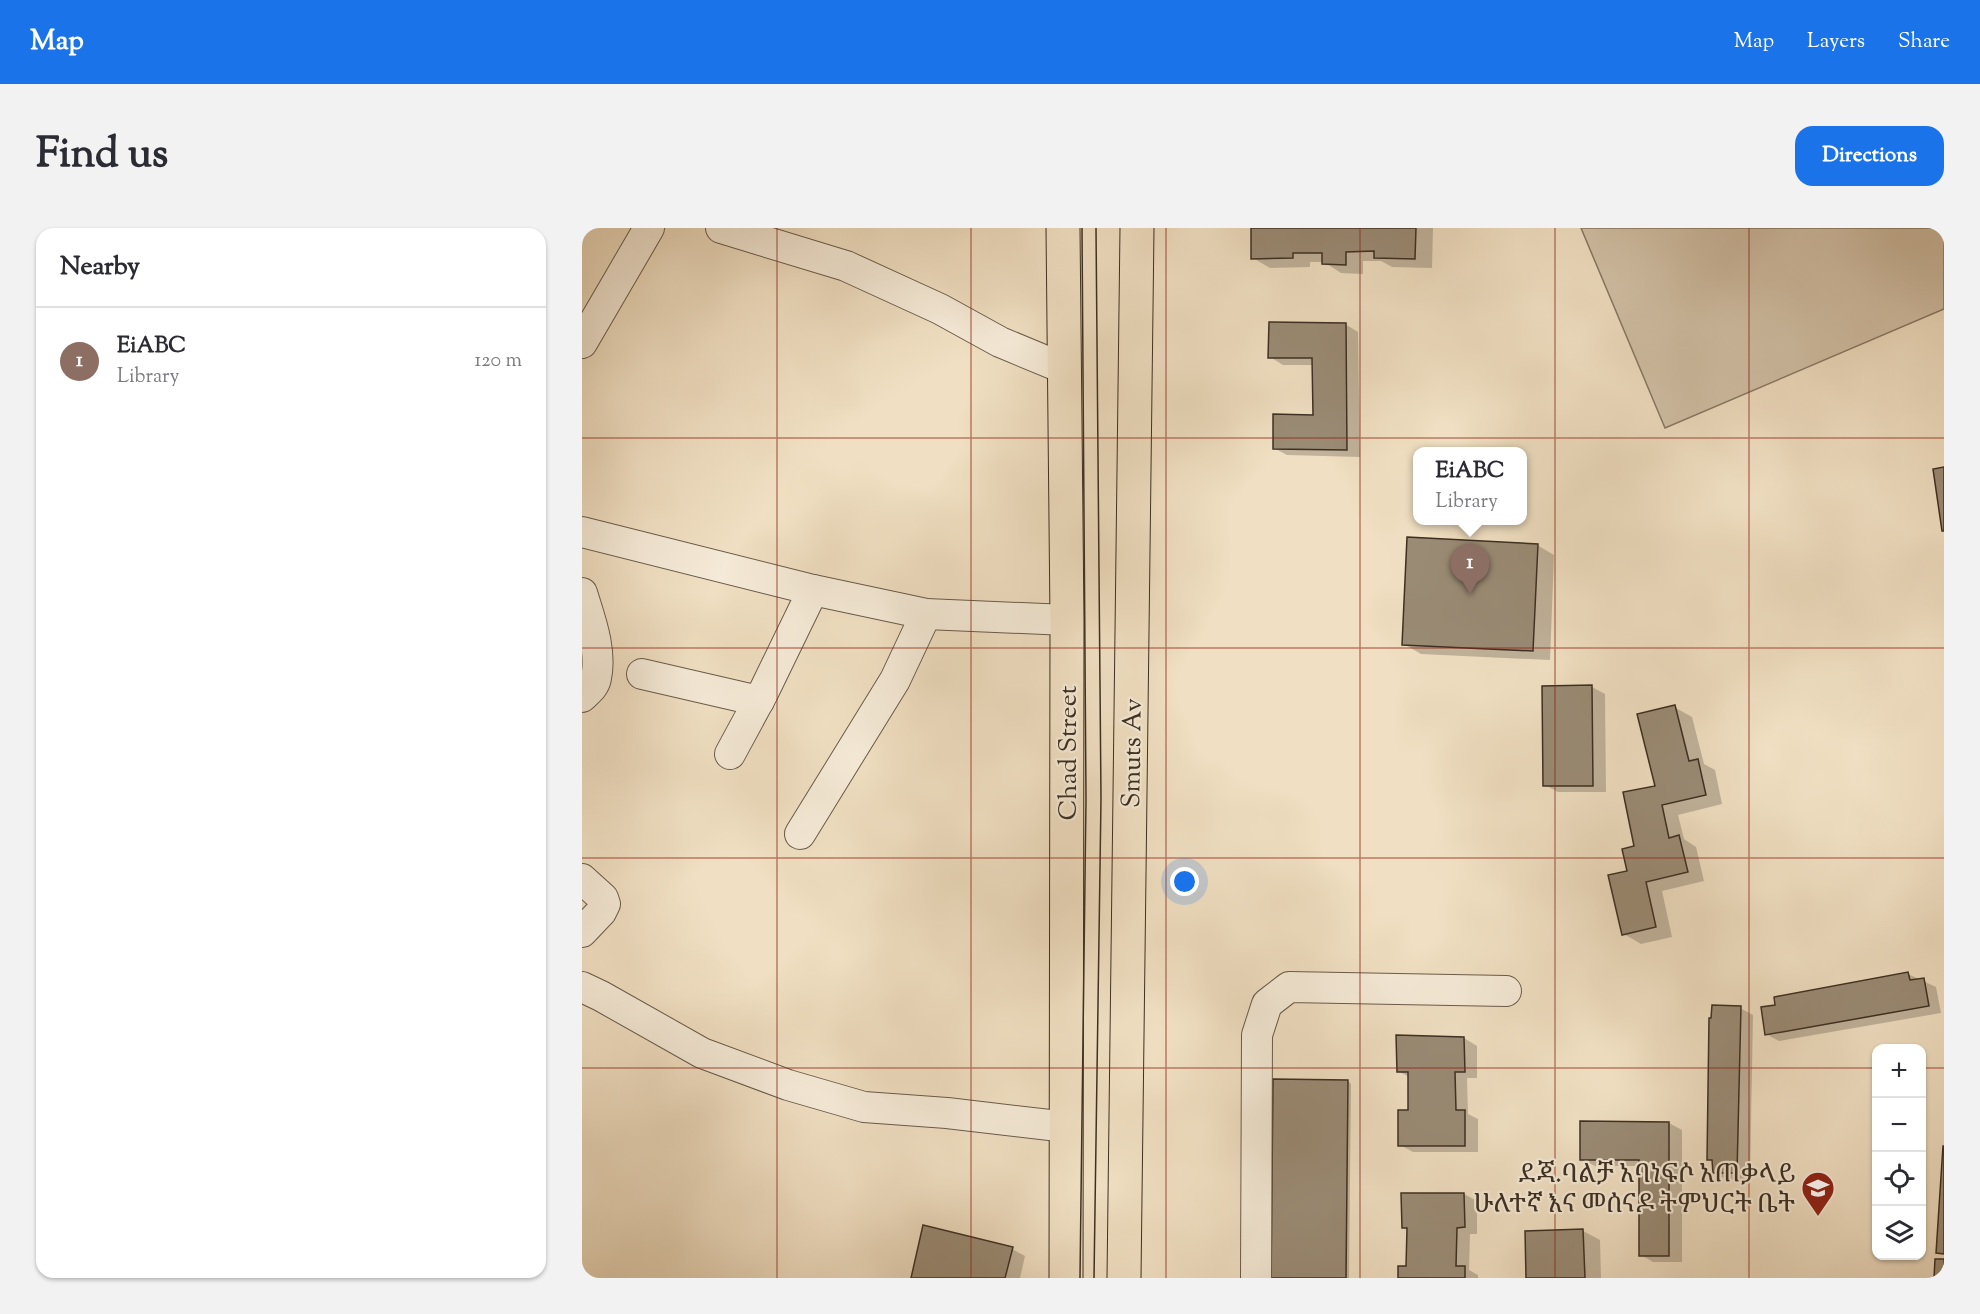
<!DOCTYPE html>
<html lang="en">
<head>
<meta charset="utf-8">
<style>
  :root { --surface:#fff; --page:#f2f2f3; --text:#2b2b33; --muted:#7c7c81; --line:#e1e1e2; --accent:#1a73e8 }
  body { margin:0; font-family:"Sorts Mill Goudy","Noto Serif Ethiopic",serif; background:var(--page); color:var(--text) }
  .controls { position:absolute; right:18px; bottom:18px; display:grid; overflow:hidden; border-radius:12px; box-shadow:0 2px 4px #0004 }
  .controls button { width:54px; height:54px; display:grid; place-items:center; padding:0; border:0; border-bottom:2px solid var(--line); background:var(--surface); color:var(--text); font:30px sans-serif }
  .you { position:absolute; left:603px; top:654px; width:21px; height:21px; margin:-15px; border:4px solid #fff; border-radius:50%; background:#1a73e8; box-shadow:0 0 0 9px #1a73e833 }
  .badge { display:grid; place-items:center; width:39px; height:39px; border-radius:50%; background:var(--accent); color:#fff; font-size:20px; font-weight:700 }
  .pin { position:absolute; translate:-50% -50px; filter:drop-shadow(0 2px 3px #0008) }
  .pin::after { content:''; position:absolute; top:32px; width:21px; height:18px; background:inherit; clip-path:polygon(0 0,100% 0,50% 100%) }
  .popup { position:absolute; left:831px; top:219px; width:114px; height:78px; box-sizing:border-box; display:grid; place-content:center; border-radius:12px; background:var(--surface); filter:drop-shadow(0 2px 4px #0005); font-size:20px; white-space:nowrap; color:var(--muted) }
  .popup b { font-size:22px; color:var(--text) }
  .popup::after { content:''; position:absolute; left:50%; top:100%; margin-left:-12px; border:12px solid transparent; border-top-color:var(--surface) }
  .list { margin:0; padding:0; list-style:none }
  h2 { display:flex; justify-content:space-between; align-items:center; height:78px; margin:0; padding:0 24px; font-size:26px }
  h2 small { font-size:20px; font-weight:400; color:var(--muted) }
  .list li { display:grid; grid-template-columns:39px 1fr auto; gap:18px; align-items:center; box-sizing:border-box; height:108px; padding:0 24px; border-top:2px solid var(--line) }
  .list b { display:block; font-size:22px; white-space:nowrap }
  .list p { margin:0; font-size:20px; white-space:nowrap; color:var(--muted) }
  .list em { font-size:20px; font-style:normal; color:var(--muted) }
  .icon { flex:none; width:33px; height:33px; fill:none; stroke:currentColor; stroke-width:2; stroke-linecap:round; stroke-linejoin:round }
  .map { position:relative; flex:none; width:1362px; height:1050px; overflow:hidden; border-radius:18px }
  header { display:flex; align-items:center; gap:36px; box-sizing:border-box; height:84px; padding:0 30px; background:var(--accent); color:#fff }
  header strong { font-size:28px }
  nav { display:flex; gap:33px; margin-inline-start:auto; font-size:21px }
  .intro { display:flex; align-items:center; justify-content:space-between; box-sizing:border-box; height:144px; padding:0 36px }
  h1 { margin:0; font-size:42px }
  .button { padding:15px 27px; border-radius:18px; background:var(--accent); color:#fff; font-size:21px; font-weight:700 }
  main { display:flex; gap:36px; padding:0 36px }
  aside { flex:1; background:var(--surface); border-radius:18px; box-shadow:0 2px 4px #0004 }
  .map>svg:first-child { display:block }
  .green { fill:#d2c1a7; stroke:#887864; stroke-width:1.5 }
  .shadow { fill:#0003 }
  .building { fill:#9a8b75; stroke:#3d2f22; stroke-width:1.5 }
  .lines { fill:none; stroke-linecap:round; stroke-linejoin:round }
  .minor-casing { stroke:#6a5b4a; stroke-width:32 }
  .major-casing { stroke:#3d2f22; stroke-width:35 }
  .minor { stroke:#f5ead7; stroke-width:30 }
  .major { stroke:#f0dfc2; stroke-width:33 }
  .tram { stroke:#3d2f22; stroke-width:1.5 }
  .grid { fill:none; stroke:#8f2418; stroke-width:1.5; stroke-opacity:0.55 }
  .labels { text-anchor:middle; stroke-width:4.5; stroke-linejoin:round; paint-order:stroke }
  .street-label { font-size:26px; fill:#3d2f22; stroke:#f5ead7 }
  .poi-label { font-size:26px; fill:#3d2f22; stroke:#f5ead7; text-anchor:end }
</style>
</head>
<body>
<header>
<strong>Map</strong>
<nav><a>Map</a><a>Layers</a><a>Share</a></nav>
</header>
<div class="intro"><h1>Find us</h1><a class="button">Directions</a></div>
<main>
<aside>
<h2>Nearby<small></small></h2>
<ul class="list">
<li><span class="badge" style="background:#8d6e63">1</span><div><b>EiABC</b><p>Library</p></div><em>120 m</em></li>
</ul>
</aside>
<div class="map">
<svg width="1362" height="1050" viewBox="0 0 1362 1050">
  <rect width="100%" height="100%" fill="#f0dfc2"/>
  <filter id="stains"><feTurbulence type="fractalNoise" baseFrequency=".00333" numOctaves="4"/><feColorMatrix values="0 0 0 0 .2 0 0 0 0 .09 0 0 0 0 .02 0 0 0 .5 -.17"/></filter>
  <radialGradient id="worn" r=".72"><stop offset=".6" stop-color="#630" stop-opacity="0"/><stop offset="1" stop-color="#630" stop-opacity=".3"/></radialGradient>
  <path class="green" d="M999 0H1362V81L1083 200Z"/>
  <g class="shadow">
    <path d="M671 0H851L850 40 810 39 799 33H781V46L759 45 742 34H728V39L688 40 671 30Z"/>
    <path d="M763 96 776 104 778 229 705 227 692 220 732 189V137H701L688 129Z"/>
    <path d="M955 317 972 327 968 432 839 426 822 416Z"/>
    <path d="M1010 459 1023 466 1024 564H976L963 557Z"/>
    <path d="M1092 479 1110 489 1122 536 1133 542 1140 576 1096 587 1102 611 1114 619 1122 653 1080 663 1090 709 1059 716 1042 706 1047 644 1075 559Z"/>
    <path d="M1326 746 1354 759 1359 785 1197 813 1184 806Z"/>
    <path d="M1158 780 1171 787 1168 951 1145 952 1132 944V934L1127 931Z"/>
    <path d="M882 810 895 818V850H885L886 886 896 891V924H831L818 917 828 884 827 849 816 843Z"/>
    <path d="M766 853 769 856 767 1050H690Z"/>
    <path d="M1087 895 1100 902V1034H1071L1059 1027V938H1013L1000 931Z"/>
    <path d="M882 966 895 973V1006H888L887 1042 896 1047V1050H818L826 1039 827 1003 821 999Z"/>
    <path d="M1001 1003 1018 1012 1019 1050H946Z"/>
    <path d="M430 1021 443 1028 438 1050H330Z"/>
  </g>
  <g class="building">
    <path d="M669 0H834L833 31 792 30V23L764 24V37L740 36V25H711V30L669 31Z"/>
    <path d="M687 94 764 95 765 222 691 221V186L731 187 730 130H686Z"/>
    <path d="M1362 239V303H1360L1351 241Z"/>
    <path d="M825 309 956 316 951 423 820 417Z"/>
    <path d="M1010 457 1011 558H961L960 458Z"/>
    <path d="M1093 477 1107 533 1116 531 1124 567 1080 577 1087 610 1097 607 1106 644 1064 654 1074 699 1040 707 1026 647 1045 643 1040 621 1052 618 1041 564 1073 558 1055 486Z"/>
    <path d="M1326 744 1328 752 1342 750 1347 778 1183 807 1179 779 1193 777 1192 769Z"/>
    <path d="M1130 777 1159 778 1155 945H1131L1130 932H1125L1127 790H1129Z"/>
    <path d="M814 807 882 809 883 844H873L874 882H883V918H816V882H826V844H815Z"/>
    <path d="M691 851 766 852 764 1050H689Z"/>
    <path d="M998 893 1087 894V1028H1057V932H998Z"/>
    <path d="M1361 918H1362V1026L1354 1025Z"/>
    <path d="M819 965H882L883 999 875 1000 874 1038H883V1050H816V1038H824L825 1000H820Z"/>
    <path d="M341 997 431 1019 423 1050H329Z"/>
    <path d="M1001 1001 1003 1050H944L943 1003Z"/>
    <path d="M1353 1031H1362V1050H1352Z"/>
  </g>
  <g class="lines">
    <defs>
      <g id="minor">
        <path d="M139 0 264 38 358 81 418 114 483 141"/>
        <path d="M0 115 67 0"/>
        <path d="M0 304 231 362 344 386 485 392"/>
        <path d="M0 365C8 391 20 422 14 450 13 458 6 463 0 469"/>
        <path d="M60 446 177 473"/>
        <path d="M148 526 181 465 231 362"/>
        <path d="M218 606 313 452 344 386"/>
        <path d="M0 651 21 670 23 676 19 684 0 704"/>
        <path d="M0 759 19 768 120 825 206 857 282 879 365 885 485 899"/>
        <path d="M674 1050 675 807 685 776 707 759 924 763"/>
      </g>
      <g id="major">
        <path d="M481 0 485 392 484 1050"/>
        <path d="M542 1050 555 0"/>
      </g>
    </defs>
    <use href="#minor" class="minor-casing"/>
    <use href="#major" class="major-casing"/>
    <use href="#minor" class="minor"/>
    <use href="#major" class="major"/>
    <g class="tram">
      <path d="M498 1050 504 571 500 0"/>
      <path d="M512 1050 519 571 514 0"/>
    </g>
  </g>
  <path class="grid" d="M195 0V1050M389 0V1050M584 0V1050M778 0V1050M973 0V1050M1167 0V1050M0 210H1362M0 420H1362M0 630H1362M0 840H1294M1340 840H1362"/>
  <defs>
    <symbol id="school-pin" viewBox="-11 -11 22 30"><path d="M0 17L-7.5 6A9.5 9.5 0 1 1 7.5 6Z" fill="#8f2418" stroke="#f5ead7"/><path d="M0-5L7-2L0 1L-7-2ZM-4 1L0 2.5L4 1V4Q0 6-4 4Z" fill="#fff"/></symbol>
  </defs>
  <g fill-rule="evenodd">
    <use href="#school-pin" x="1217" y="941" width="38" height="52"/>
  </g>
  <g class="labels">
    <g class="street-label">
      <text transform="translate(485 525) rotate(-90)" y="9">Chad Street</text>
      <text transform="translate(549 525) rotate(-89)" y="9">Smuts Av</text>
    </g>
    <g class="poi-label">
      <text x="1213" y="954">ደጃ.ባልቻ አባነፍሶ አጠቃላይ<tspan x="1213" dy="30">ሁለተኛ እና መሰናዶ ትምህርት ቤት</tspan></text>
    </g>
  </g>
  <rect width="100%" height="100%" filter="url(#stains)"/>
  <rect width="100%" height="100%" fill="url(#worn)"/>
</svg>
<div class="controls">
<button>+</button>
<button>−</button>
<button><svg class="icon" aria-label="locate" viewBox="0 0 24 24"><circle cx="12" cy="12" r="6"/><path d="M12 2v4M12 18v4M2 12h4M18 12h4"/></svg></button>
<button><svg class="icon" aria-label="layers" viewBox="0 0 24 24"><path d="M12 4l9 5-9 5-9-5zM3 14l9 5 9-5"/></svg></button>
</div>
<div class="you"></div>
<div class="pin badge" style="left:888px;top:366px;background:#8d6e63">1</div>
<div class="popup"><b>EiABC</b>Library</div>
</div>
</main>
</body>
</html>
